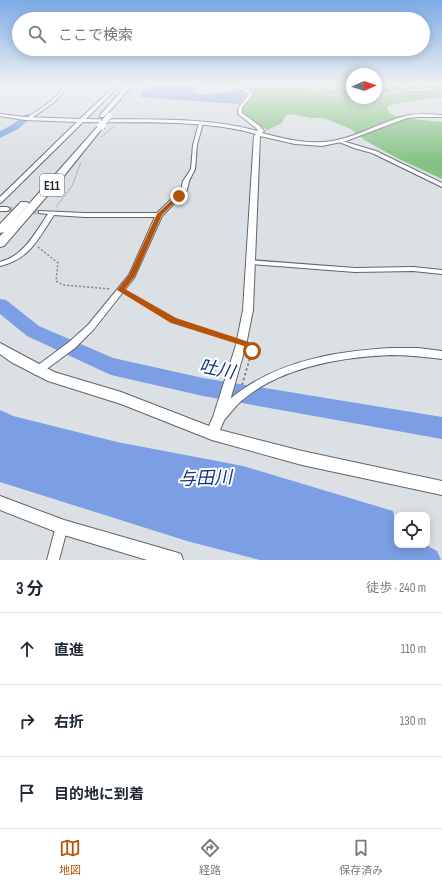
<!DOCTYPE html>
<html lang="ja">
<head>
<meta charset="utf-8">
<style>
  :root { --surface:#fff; --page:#f2f2f3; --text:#1f2937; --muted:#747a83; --line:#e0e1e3; --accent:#b45309 }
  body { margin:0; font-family:"Sofia Sans Condensed","Noto Sans JP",sans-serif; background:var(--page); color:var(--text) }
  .controls { position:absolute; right:12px; bottom:12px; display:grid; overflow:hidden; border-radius:8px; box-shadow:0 2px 10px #0003 }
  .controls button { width:36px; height:36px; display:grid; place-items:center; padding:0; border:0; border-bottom:1px solid var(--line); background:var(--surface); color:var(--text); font:20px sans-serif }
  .compass { position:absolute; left:346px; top:68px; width:36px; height:36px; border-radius:50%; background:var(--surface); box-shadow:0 2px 10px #0003; rotate:87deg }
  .stop { position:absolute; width:12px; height:12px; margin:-9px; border:3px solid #b45309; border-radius:50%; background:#fff }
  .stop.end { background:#b45309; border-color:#fff; box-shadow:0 1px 4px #0008 }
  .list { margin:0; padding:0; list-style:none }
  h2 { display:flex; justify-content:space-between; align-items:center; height:52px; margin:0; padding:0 16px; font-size:17px }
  h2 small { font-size:13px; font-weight:400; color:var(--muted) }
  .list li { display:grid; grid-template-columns:26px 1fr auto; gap:12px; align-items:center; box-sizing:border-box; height:72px; padding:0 16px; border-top:1px solid var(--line) }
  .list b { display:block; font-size:15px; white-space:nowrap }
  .list em { font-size:13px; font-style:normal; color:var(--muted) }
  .icon { flex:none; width:22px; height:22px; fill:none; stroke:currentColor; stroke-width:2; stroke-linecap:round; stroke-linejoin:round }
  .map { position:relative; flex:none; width:442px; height:560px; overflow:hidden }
  .search { position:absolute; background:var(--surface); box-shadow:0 2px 10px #0003; left:12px; right:12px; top:12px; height:44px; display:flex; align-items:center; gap:10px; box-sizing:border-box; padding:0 14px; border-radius:22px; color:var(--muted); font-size:15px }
  .sheet { height:268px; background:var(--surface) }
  nav { display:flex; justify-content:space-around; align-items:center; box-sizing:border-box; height:56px; border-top:1px solid var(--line); background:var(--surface); font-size:11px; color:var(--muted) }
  nav a { display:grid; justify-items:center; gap:2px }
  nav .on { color:var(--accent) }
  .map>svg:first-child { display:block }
  .green { fill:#8ac188 }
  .forest { fill:#85c283 }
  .water { fill:#7b9ee4 }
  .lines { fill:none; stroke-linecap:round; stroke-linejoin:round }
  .river { fill:#7b9ee4; fill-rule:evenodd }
  .street-tunnel { stroke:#b7bbbf; stroke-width:5.5; stroke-dasharray:5.5 3; stroke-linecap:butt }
  .lane-casing { stroke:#616569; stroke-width:3 }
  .street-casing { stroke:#616569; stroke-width:2 }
  .secondary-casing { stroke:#616569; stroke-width:2 }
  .highway-casing { stroke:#616569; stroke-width:2 }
  .path-far2 { stroke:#828588; stroke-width:1; stroke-dasharray:1 1; stroke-linecap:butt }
  .path-far1 { stroke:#828588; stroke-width:1.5; stroke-dasharray:2 2; stroke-linecap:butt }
  .path { stroke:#828588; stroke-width:2; stroke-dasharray:2.5 2.5; stroke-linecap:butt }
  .lane { stroke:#fff; stroke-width:2 }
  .street { fill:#fff; fill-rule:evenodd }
  .secondary { fill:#fff; fill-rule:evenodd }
  .highway { fill:#fff; fill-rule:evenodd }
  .highway-bridge-far1-casing { stroke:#616569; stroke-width:7; stroke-linecap:butt }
  .highway-bridge-casing { stroke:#616569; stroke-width:9; stroke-linecap:butt }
  .highway-bridge-far1 { stroke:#fff; stroke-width:6 }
  .highway-bridge { stroke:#fff; stroke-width:8 }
  .route { fill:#b45309 }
  .labels { text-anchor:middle; stroke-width:4; stroke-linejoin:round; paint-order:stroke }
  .shield { fill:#fff; stroke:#676869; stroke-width:1 }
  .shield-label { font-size:13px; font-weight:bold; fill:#262729 }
  .near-water-label { font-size:18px; font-style:italic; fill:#123584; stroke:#fff }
</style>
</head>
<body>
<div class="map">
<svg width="442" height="560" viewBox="0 0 442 560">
  <rect width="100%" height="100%" fill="#dbe0e4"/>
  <g class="green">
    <path d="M238 84H352V95H328L315 88 306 87 301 91 255 96 251 90Z"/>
    <path d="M376 84H441L442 97 400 91 385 93 383 96 376 97Z"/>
  </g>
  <path class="forest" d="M288 88H309L329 96 345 95 358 98 375 99 384 96 387 94 402 92 439 97 393 104 387 107 389 113 396 116 411 119 442 122V179L397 158 366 141 351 129 324 118H311L290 114 285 116 282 123 267 130 249 119 243 112 242 109 255 94 250 89 271 90Z"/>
  <g class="water">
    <path d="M150 84H207L196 88 195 93 202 95 242 90 246 94 244 98 238 104 139 97Z"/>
    <path d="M0 410 13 416 117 442 243 466 393 511 397 526V545H403L407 560H260L187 541 0 482Z"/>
  </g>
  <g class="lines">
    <g class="river">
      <path d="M26 114H29L33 116 18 129 0 138V131L12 125Z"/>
      <path d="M0 299 6 300 39 326 113 358 203 378 442 417V439L203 396 111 375 27 336 0 314Z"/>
      <path d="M385 535 397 538V545H426L437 551 441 560H382L376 557 372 548 376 539Z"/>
    </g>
    <path class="street-tunnel" d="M7 209 41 212"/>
    <defs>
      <g id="lane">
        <path d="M392 84 412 90 435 89"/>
        <path d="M425 84H427"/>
        <path d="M120 93 128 84"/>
        <path d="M123 99 140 84"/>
      </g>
      <g id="street">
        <path d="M64 84H68C62 100 42 110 29 120H27V118C39 109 59 99 64 84Z"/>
        <path d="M201 122 203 123 197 145 195 169 189 181 187 190 162 216 134 278 94 329 75 348 40 374 37 375 34 374 33 371 34 368 69 342 88 325 129 275 155 217H84L54 215C38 239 30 259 0 266V262C24 256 35 233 48 214L39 213V211L84 213H157L181 190 183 181 191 169 193 145 199 123Z"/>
        <path d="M339 140 376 151 442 183V187L372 153 354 148 339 142Z"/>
        <path d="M0 207H7L10 209 7 211H0Z"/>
        <path d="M249 260 355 268 413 267 442 270V274L413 271 355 272 251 264H249L248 262Z"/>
        <path d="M391 348H418L442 351V359C425 357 408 355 390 355 340 357 276 368 238 404 233 409 229 415 224 420L221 422 218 420 216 417C221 405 233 396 243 389 287 359 340 351 391 348Z"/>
        <path d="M62 520 66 522 68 526 59 560H47L56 526 58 522Z"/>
      </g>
      <g id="secondary">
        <path d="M117 84H121L86 119C140 120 205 116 258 131L256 128 238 114V108L249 94 233 84C241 84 248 88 253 94L242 108V113L260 126 264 131 262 133C285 139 309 145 332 141 358 137 380 122 405 116 417 113 430 114 442 115V117H419L407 118 346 141 322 146 295 144 260 136 253 310 246 345 225 418 220 430 302 451 442 481V495L302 465 212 440 121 404 48 381 11 362 0 354V343L54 372 121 392 209 426 213 417 236 345 243 310 254 136 256 134C205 119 136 123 83 122L2 202 0 203V197L77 122 25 120 0 116V114L25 117 80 119Z"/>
        <path d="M0 496 64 520 175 552 181 554 183 560H147L64 535 0 510Z"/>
      </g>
      <g id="highway">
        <path d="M128 84H134L104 117H100V115Z"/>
        <path d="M99 125 104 126 59 182 4 246 0 247V236L4 232 0 233V224L21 202H27L29 204 27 206 6 230Z"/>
      </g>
    </defs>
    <use href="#lane" class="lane-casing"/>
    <use href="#street" class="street-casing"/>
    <use href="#secondary" class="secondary-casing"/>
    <use href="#highway" class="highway-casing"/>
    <g class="path-far2">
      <path d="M304 84 323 92H339L352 95"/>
      <path d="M382 84 387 87"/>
      <path d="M376 94 383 90 389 89"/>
      <path d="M101 137 115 126"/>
      <path d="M56 207 72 186 81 162"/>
    </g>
    <g class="path-far1">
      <path d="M38 247 58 263 56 281 63 285 111 289"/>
      <path d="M126 293 174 321 189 326"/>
    </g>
    <g class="path">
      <path d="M186 325 232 339"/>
      <path d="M242 385 252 351 249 347"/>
    </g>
    <use href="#lane" class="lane"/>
    <use href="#street" class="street"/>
    <use href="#secondary" class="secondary"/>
    <use href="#highway" class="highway"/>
    <defs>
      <path id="highway-bridge-far1" d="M101 126 109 116"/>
      <path id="highway-bridge" d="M101 126 102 125"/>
    </defs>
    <use href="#highway-bridge-far1" class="highway-bridge-far1-casing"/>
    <use href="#highway-bridge" class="highway-bridge-casing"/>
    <use href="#highway-bridge-far1" class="highway-bridge-far1"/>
    <use href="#highway-bridge" class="highway-bridge"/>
  </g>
  <linearGradient id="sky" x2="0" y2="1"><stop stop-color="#7cabe6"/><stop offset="0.52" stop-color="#eff1f3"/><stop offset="1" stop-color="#eff1f3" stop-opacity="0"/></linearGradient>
  <rect width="442" height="162" fill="url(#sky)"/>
  <path class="route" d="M177 195 181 196 162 215 135 276 125 289 176 318 249 342 256 351 255 354H249L244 346 171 323 117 290 129 275 157 214Z"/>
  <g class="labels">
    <rect class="shield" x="40" y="174" width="24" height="22" rx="3"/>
    <g class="shield-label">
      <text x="52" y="190">E11</text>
    </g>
    <g class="near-water-label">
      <text transform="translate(217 369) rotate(11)" y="6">吐川</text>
      <text transform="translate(205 478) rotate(-2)" y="6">与田川</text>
    </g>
  </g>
</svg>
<div class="controls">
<button><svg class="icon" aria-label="locate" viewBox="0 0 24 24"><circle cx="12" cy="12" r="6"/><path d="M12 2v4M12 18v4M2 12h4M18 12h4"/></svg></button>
</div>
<svg class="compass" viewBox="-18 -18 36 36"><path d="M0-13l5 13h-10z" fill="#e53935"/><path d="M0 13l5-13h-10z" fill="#747a83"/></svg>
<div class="stop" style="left:252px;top:351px"></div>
<div class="stop end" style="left:179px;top:196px"></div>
<div class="search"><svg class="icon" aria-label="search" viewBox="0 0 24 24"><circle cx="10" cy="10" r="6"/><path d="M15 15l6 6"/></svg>ここで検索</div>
</div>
<section class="sheet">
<h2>3 分<small>徒歩 · 240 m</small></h2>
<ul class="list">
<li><svg class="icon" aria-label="ahead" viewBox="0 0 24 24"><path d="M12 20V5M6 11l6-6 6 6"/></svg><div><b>直進</b></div><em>110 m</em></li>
<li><svg class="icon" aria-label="right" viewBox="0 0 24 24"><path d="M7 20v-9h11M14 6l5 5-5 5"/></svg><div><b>右折</b></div><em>130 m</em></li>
<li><svg class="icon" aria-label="arrive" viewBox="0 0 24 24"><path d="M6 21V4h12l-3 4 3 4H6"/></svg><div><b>目的地に到着</b></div></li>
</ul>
</section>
<nav>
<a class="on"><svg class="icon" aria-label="map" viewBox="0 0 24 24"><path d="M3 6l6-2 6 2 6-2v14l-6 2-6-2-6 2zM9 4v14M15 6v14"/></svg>地図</a>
<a><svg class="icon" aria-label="directions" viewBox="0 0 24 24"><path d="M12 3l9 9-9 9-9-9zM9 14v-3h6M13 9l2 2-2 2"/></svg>経路</a>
<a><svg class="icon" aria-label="saved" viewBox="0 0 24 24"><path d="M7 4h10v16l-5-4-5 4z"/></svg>保存済み</a>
</nav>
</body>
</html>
